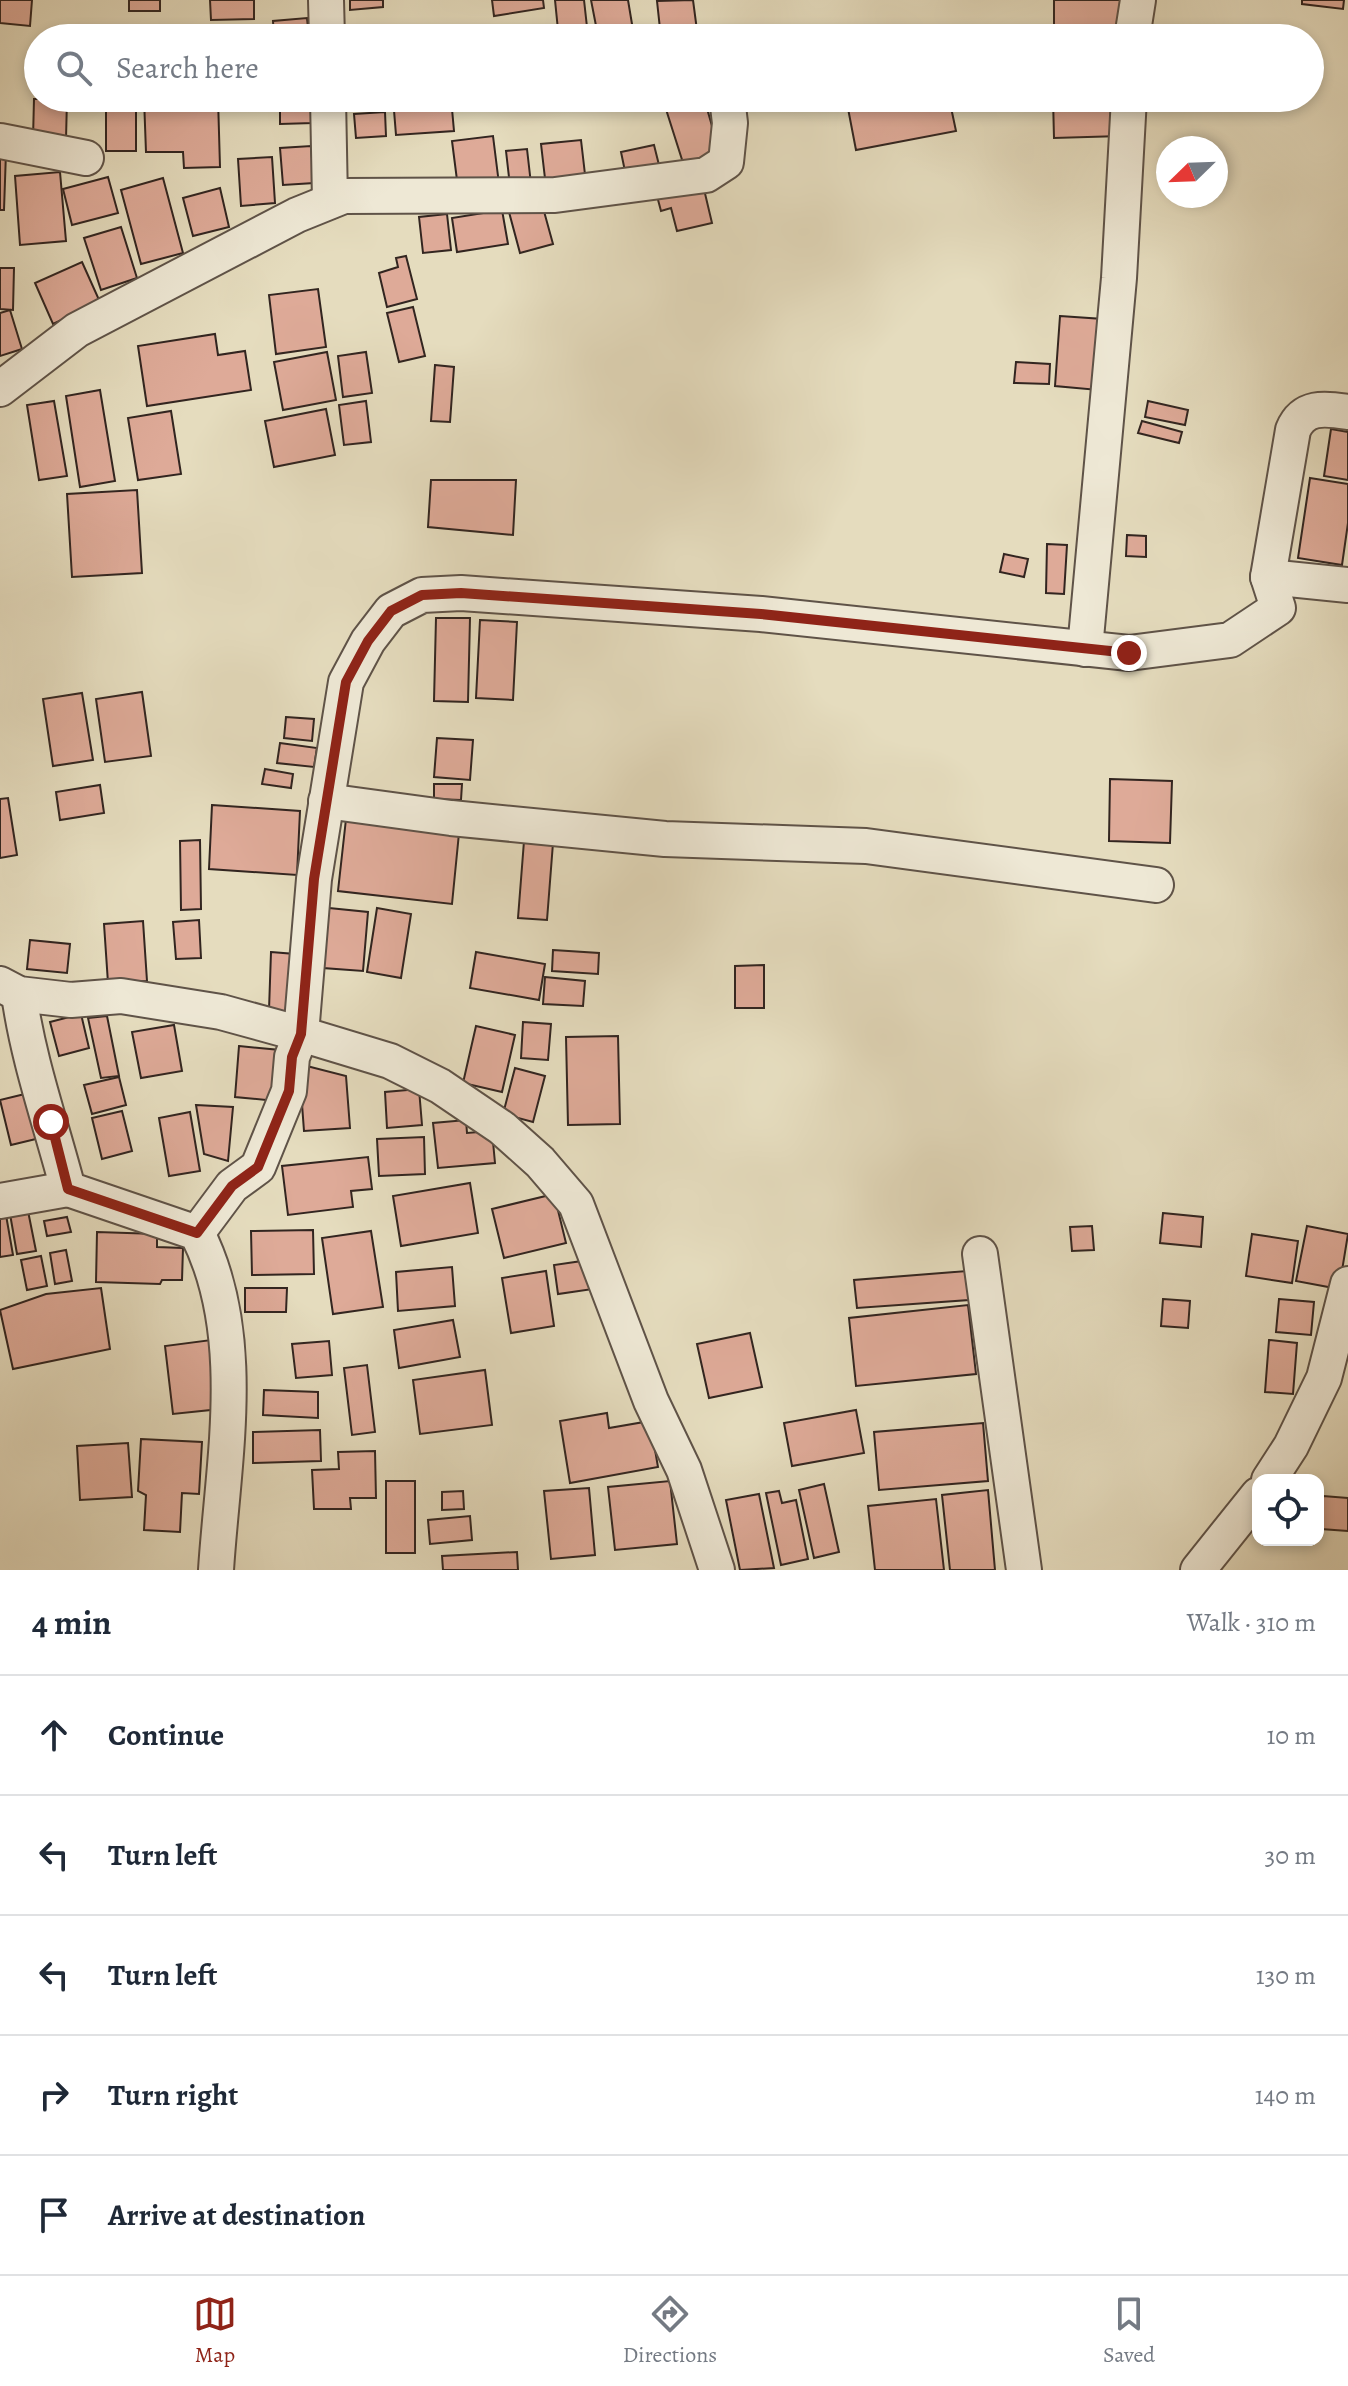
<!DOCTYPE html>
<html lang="en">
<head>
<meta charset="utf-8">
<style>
  :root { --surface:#fff; --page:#f2f2f3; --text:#1f2937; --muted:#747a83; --line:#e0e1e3; --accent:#8f2418 }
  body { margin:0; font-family:Alegreya,serif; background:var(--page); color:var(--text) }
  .controls { position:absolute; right:24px; bottom:24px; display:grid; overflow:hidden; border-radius:16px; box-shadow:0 4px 12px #0003 }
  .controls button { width:72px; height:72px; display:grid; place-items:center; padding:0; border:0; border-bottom:2px solid var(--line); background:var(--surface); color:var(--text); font:40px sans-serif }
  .compass { position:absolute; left:1156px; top:136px; width:72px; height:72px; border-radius:50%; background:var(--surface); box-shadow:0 4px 12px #0003; rotate:247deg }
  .stop { position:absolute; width:24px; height:24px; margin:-18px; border:6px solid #8f2418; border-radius:50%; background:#fff }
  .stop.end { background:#8f2418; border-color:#fff; box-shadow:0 2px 8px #0008 }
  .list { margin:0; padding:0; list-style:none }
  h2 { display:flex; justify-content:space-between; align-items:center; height:104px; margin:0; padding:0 32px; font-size:34px }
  h2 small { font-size:26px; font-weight:400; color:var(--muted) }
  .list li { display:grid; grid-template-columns:52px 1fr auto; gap:24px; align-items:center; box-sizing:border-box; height:120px; padding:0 32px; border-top:2px solid var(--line) }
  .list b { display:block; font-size:30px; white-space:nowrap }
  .list em { font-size:26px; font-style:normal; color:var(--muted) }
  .icon { flex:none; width:44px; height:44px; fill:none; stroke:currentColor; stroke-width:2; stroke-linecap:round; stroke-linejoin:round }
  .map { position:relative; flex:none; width:1348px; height:1570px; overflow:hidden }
  .search { position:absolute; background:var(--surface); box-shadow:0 4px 12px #0003; left:24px; right:24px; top:24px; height:88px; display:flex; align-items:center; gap:20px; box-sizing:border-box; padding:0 28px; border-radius:44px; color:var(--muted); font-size:30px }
  .sheet { height:704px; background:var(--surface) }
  nav { display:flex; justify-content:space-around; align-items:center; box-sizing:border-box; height:112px; border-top:2px solid var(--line); background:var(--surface); font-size:22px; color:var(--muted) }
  nav a { display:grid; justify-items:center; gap:4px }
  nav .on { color:var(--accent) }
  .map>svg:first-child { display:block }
  .building { fill:#deaa98; stroke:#322520; stroke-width:2 }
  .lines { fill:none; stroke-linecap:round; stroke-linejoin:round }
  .minor-casing { stroke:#5f5348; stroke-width:38 }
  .minor { stroke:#eee8d5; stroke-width:34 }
  .route { stroke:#8f2418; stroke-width:10 }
</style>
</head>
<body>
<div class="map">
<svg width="1348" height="1570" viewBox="0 0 1348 1570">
  <rect width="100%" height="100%" fill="#e5dcbe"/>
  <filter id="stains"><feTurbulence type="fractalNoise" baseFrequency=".0025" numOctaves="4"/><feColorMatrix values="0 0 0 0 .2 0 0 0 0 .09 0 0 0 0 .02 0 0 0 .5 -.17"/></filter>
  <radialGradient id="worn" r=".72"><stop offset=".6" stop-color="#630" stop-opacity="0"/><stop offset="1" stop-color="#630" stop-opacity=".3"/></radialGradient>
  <g class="building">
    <path d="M0 0H32L30 26 0 23Z"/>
    <rect x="129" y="0" width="31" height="11"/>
    <path d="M210 0H254V19L211 20Z"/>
    <path d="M350 0H383V7L350 10Z"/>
    <path d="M492 0H543L544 8 494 16Z"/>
    <path d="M555 0H584L587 27 558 30Z"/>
    <path d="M591 0H628L633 30 598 36Z"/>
    <path d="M693 0 698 38H661L657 1Z"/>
    <path d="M1054 0H1121V30L1054 29Z"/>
    <path d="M1302 0H1344L1343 9 1302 4Z"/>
    <path d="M307 18 309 38H274L273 21Z"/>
    <rect x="191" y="25" width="71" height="13"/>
    <path d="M411 30V38H385V32Z"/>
    <path d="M603 34V38H474V36Z"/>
    <path d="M106 98H129V109L136 108V151H106Z"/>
    <path d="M144 98H218L220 167 184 168 183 152H146Z"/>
    <path d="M280 98H313V123L280 124Z"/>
    <path d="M351 98H383V106L351 109Z"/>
    <path d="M393 98H451L454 131 396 135Z"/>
    <path d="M681 98H704L722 161 685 169 664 103Z"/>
    <path d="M846 98H949L956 131 856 150Z"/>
    <path d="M1053 98H1120L1121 136 1054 138Z"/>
    <path d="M34 99H67L66 139H33Z"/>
    <path d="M385 112 386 136 356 138 354 114Z"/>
    <path d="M493 136 499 184 458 188 452 141Z"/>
    <path d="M581 140 586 183 546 187 541 144Z"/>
    <path d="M654 145 660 169 626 176 621 152Z"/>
    <path d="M311 146 314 183 283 185 280 148Z"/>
    <path d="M527 149 531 184 510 186 506 151Z"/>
    <path d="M0 152H6L4 210H0Z"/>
    <path d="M272 157 275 203 241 206 238 159Z"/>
    <path d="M60 172 66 241 20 245 15 176Z"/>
    <path d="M108 177 118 213 72 225 63 189Z"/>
    <path d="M163 178 183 253 141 264 121 190Z"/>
    <path d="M703 185 712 223 677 231 671 208 661 211 657 196Z"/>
    <path d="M220 188 229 227 193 236 183 198Z"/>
    <path d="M542 204 553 244 520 253 509 212Z"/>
    <path d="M502 210 508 244 457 252 452 218Z"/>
    <path d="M447 214 451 250 423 253 419 217Z"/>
    <path d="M121 227 137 278 101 290 84 238Z"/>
    <path d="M406 256 417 299 387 307 379 273 398 267 396 258Z"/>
    <path d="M82 262 100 302 53 324 35 283Z"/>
    <path d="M0 268H14L13 310 0 309Z"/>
    <path d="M318 289 326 347 276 354 269 295Z"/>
    <path d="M413 307 425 356 399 362 387 313Z"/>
    <path d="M10 310 22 349 0 356V313Z"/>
    <path d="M1060 316 1103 319 1098 390 1055 386Z"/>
    <path d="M215 334 218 355 245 351 251 390 147 406 138 346Z"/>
    <path d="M327 352 336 400 283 410 274 362Z"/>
    <path d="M366 352 372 393 343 397 338 356Z"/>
    <path d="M1016 362 1050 364 1049 384 1014 383Z"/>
    <path d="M435 365 454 367 450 422 431 421Z"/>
    <path d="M100 390 115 481 80 487 66 396Z"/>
    <path d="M54 401 67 476 39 480 27 405Z"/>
    <path d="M366 401 371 442 344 445 339 405Z"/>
    <path d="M1148 401 1188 410 1185 425 1145 417Z"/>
    <path d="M326 409 335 455 274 467 265 421Z"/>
    <path d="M171 411 181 474 138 480 128 418Z"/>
    <path d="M1142 421 1182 432 1179 443 1138 433Z"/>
    <path d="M1331 429 1348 432V480L1324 476Z"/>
    <path d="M1310 478 1348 484V523L1342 565 1298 558Z"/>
    <path d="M431 480H516L513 535 428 527Z"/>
    <path d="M137 490 142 573 72 577 67 494Z"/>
    <path d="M1127 535 1146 536V557L1126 556Z"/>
    <path d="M1047 544 1067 545 1064 594 1046 593Z"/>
    <path d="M1004 554 1028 559 1024 577 1000 572Z"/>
    <path d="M436 618H470L468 702 434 701Z"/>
    <path d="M480 620 517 622 513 700 476 698Z"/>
    <path d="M142 692 151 756 105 762 96 699Z"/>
    <path d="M82 693 93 760 53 766 43 699Z"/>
    <path d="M286 717 314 719 312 741 284 738Z"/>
    <path d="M437 738 473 740 470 780 434 777Z"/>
    <path d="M280 743 317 748 314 767 277 763Z"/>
    <path d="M265 769 293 774 291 788 262 784Z"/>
    <path d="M1110 779 1172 781 1170 843 1109 841Z"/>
    <path d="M434 784H462L461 800 434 799Z"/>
    <path d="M100 785 104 813 60 820 56 792Z"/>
    <path d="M8 798 17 855 0 858V799Z"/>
    <path d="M212 805 300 811 297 875 209 869Z"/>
    <path d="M346 819 459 833 452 904 338 891Z"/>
    <path d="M200 840 201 909 181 910 180 841Z"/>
    <path d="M524 841 553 843 547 920 518 918Z"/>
    <path d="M329 908 368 912 363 971 323 968Z"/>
    <path d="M377 908 411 914 401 978 367 972Z"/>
    <path d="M199 920 201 958 176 959 173 922Z"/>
    <path d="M143 921 147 981 108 983 104 924Z"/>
    <path d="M30 940 70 944 67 973 27 969Z"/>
    <path d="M553 950 599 953 598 974 552 971Z"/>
    <path d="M271 952 295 954 292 1012 269 1010Z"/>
    <path d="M476 952 545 964 539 1000 470 988Z"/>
    <path d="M764 965V1008H735V966Z"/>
    <path d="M545 977 585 981 583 1006 543 1004Z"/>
    <path d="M81 1014 89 1048 59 1056 50 1022Z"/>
    <path d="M107 1016 119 1076 101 1078 88 1018Z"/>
    <path d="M523 1022 551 1024 548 1060 521 1058Z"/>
    <path d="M174 1025 182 1071 141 1078 132 1032Z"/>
    <path d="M476 1026 515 1035 502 1092 463 1083Z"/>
    <path d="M618 1036 620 1124 568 1125 566 1037Z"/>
    <path d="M239 1046 280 1050 276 1101 235 1097Z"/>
    <path d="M299 1064 346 1076 350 1128 304 1131Z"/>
    <path d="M515 1068 545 1076 533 1122 503 1114Z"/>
    <path d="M119 1077 126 1105 92 1114 84 1085Z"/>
    <path d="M419 1089 422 1125 387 1128 385 1092Z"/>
    <path d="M29 1093 40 1138 11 1145 0 1100Z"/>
    <path d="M196 1105 233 1107 228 1161 204 1154Z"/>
    <path d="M122 1111 132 1151 102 1159 92 1118Z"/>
    <path d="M190 1112 200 1171 169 1176 159 1118Z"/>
    <path d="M466 1120 467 1133 492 1131 495 1163 438 1168 433 1123Z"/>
    <path d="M424 1137 425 1174 379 1176 377 1139Z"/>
    <path d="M368 1157 372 1189 351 1191 353 1207 288 1215 282 1166Z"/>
    <path d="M470 1183 478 1233 401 1246 393 1196Z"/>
    <path d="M554 1194 566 1243 504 1258 492 1209Z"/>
    <path d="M28 1211 36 1251 17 1254 10 1214Z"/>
    <path d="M1163 1213 1203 1217 1201 1247 1160 1243Z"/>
    <path d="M6 1215 13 1255 0 1257V1216Z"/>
    <path d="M67 1217 71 1232 47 1236 44 1221Z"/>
    <path d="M1092 1226 1094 1250 1072 1251 1070 1227Z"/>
    <path d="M1307 1226 1348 1234 1339 1289 1296 1281Z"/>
    <path d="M313 1230 314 1274 252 1275 251 1231Z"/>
    <path d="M371 1231 383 1307 333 1314 322 1238Z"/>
    <path d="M97 1232 157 1234V1247L183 1248 182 1280H162L160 1284 96 1282Z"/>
    <path d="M1252 1234 1298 1241 1292 1283 1246 1276Z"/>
    <path d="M66 1250 72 1281 55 1284 50 1253Z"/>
    <path d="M41 1256 47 1286 27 1290 21 1260Z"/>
    <path d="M589 1260 593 1289 558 1294 554 1265Z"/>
    <path d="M452 1267 455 1306 398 1311 396 1272Z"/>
    <path d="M546 1271 554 1326 511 1333 502 1278Z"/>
    <path d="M967 1271 969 1300 857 1308 854 1280Z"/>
    <path d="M101 1288 110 1349 13 1369 0 1310 46 1294Z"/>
    <path d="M245 1288H287L286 1312H245Z"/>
    <path d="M1163 1299 1190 1301 1188 1328 1161 1326Z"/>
    <path d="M1279 1299 1314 1302 1311 1335 1276 1332Z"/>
    <path d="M968 1305 976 1374 856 1386 849 1318Z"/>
    <path d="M453 1320 460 1357 399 1368 394 1330Z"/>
    <path d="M750 1333 762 1387 709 1398 697 1344Z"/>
    <path d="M211 1340 220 1409 173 1414 165 1346Z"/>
    <path d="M1269 1340 1297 1343 1293 1394 1265 1392Z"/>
    <path d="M329 1341 332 1375 296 1378 292 1344Z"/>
    <path d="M367 1365 375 1432 352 1435 344 1368Z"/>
    <path d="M485 1370 492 1425 420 1434 413 1380Z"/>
    <path d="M264 1390 318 1392V1418L263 1415Z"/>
    <path d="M856 1410 864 1453 792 1466 784 1423Z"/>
    <path d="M607 1413 609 1428 650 1421 658 1467 570 1483 560 1421Z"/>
    <path d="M983 1423 988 1481 879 1490 874 1432Z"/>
    <path d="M320 1430 321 1461 253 1463V1432Z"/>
    <path d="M141 1439 202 1442 199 1494 182 1493 180 1532 144 1530 146 1495 138 1491Z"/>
    <path d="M128 1443 132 1497 80 1500 77 1446Z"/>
    <path d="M375 1451 376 1498H350L351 1509H314L312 1470 339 1469 338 1452Z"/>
    <rect x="386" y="1481" width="29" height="72"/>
    <path d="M670 1481 677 1544 615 1550 608 1487Z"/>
    <path d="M824 1484 839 1552 814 1558 799 1490Z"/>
    <path d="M589 1488 595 1555 551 1559 544 1491Z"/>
    <path d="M988 1490 995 1570H950L942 1495Z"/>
    <path d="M463 1491 464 1509 442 1510V1492Z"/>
    <path d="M779 1491 782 1503 796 1500 808 1559 781 1565 766 1493Z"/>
    <path d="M759 1494 774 1568 740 1570 726 1500Z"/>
    <path d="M1323 1496 1348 1498V1531L1321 1529Z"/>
    <path d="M936 1499 944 1570H875L868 1506Z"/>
    <path d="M470 1516 472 1540 430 1544 428 1520Z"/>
    <path d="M517 1552 518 1570H443L442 1556Z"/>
  </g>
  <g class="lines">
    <defs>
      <g id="minor">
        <path d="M326 0 327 38"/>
        <path d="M1132 38 1138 0"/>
        <path d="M328 98 330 201"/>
        <path d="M0 141 86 158"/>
        <path d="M0 389 77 330 297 215 344 196 555 195 706 175 726 162 730 123 727 98"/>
        <path d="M1268 577 1348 585"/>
        <path d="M1085 649 1119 278 1129 98"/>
        <path d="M326 801 451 818 665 839 866 846 1156 885"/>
        <path d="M0 984 19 994 71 1000 121 996 221 1012 301 1034 390 1061 440 1086 502 1128 540 1162 576 1204 651 1401 684 1470 717 1570"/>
        <path d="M19 994C28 1060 51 1124 68 1189L197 1233C249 1335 223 1461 216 1570"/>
        <path d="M0 1201 68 1189"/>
        <path d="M197 1233 232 1186 258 1167 289 1091 292 1057 301 1034 314 879 346 682 368 641 391 611 422 595 461 593 761 614 1129 653 1230 640 1278 608 1268 577 1293 430C1303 406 1324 408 1348 412"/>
        <path d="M980 1254 1024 1570"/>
        <path d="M1269 1480 1291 1446 1324 1378 1348 1284"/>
        <path d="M1198 1570 1258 1495"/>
      </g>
    </defs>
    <use href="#minor" class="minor-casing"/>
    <use href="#minor" class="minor"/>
  </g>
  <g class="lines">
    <path class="route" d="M51 1122 68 1189 197 1233 232 1186 258 1167 289 1091 292 1057 301 1034 314 879 346 682 368 641 391 611 422 595 461 593 761 614 1129 653"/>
  </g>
  <rect width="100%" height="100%" filter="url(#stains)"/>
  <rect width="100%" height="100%" fill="url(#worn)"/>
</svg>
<div class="controls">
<button><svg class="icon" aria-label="locate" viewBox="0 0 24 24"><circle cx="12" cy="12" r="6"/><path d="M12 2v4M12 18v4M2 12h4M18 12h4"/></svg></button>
</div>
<svg class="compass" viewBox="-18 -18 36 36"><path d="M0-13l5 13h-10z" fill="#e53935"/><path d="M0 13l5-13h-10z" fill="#747a83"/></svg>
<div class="stop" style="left:51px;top:1122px"></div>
<div class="stop end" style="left:1129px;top:653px"></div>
<div class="search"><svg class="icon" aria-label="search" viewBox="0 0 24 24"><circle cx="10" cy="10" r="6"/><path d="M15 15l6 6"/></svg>Search here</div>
</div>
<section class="sheet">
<h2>4 min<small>Walk · 310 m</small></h2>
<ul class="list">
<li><svg class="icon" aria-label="ahead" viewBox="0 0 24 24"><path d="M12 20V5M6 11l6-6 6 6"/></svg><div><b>Continue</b></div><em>10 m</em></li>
<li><svg class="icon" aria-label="left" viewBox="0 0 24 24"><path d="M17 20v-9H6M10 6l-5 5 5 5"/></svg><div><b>Turn left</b></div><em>30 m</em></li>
<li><svg class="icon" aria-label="left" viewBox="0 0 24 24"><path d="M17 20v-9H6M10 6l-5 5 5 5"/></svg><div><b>Turn left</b></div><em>130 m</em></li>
<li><svg class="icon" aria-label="right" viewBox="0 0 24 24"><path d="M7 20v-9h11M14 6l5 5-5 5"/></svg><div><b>Turn right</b></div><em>140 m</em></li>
<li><svg class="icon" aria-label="arrive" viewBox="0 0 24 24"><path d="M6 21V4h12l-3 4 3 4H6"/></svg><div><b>Arrive at destination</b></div></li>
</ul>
</section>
<nav>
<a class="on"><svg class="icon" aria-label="map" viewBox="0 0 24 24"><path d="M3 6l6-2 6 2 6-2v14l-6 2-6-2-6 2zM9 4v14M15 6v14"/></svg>Map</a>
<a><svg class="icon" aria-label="directions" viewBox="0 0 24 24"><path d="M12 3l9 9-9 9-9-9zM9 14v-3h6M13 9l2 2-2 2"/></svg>Directions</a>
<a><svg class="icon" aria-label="saved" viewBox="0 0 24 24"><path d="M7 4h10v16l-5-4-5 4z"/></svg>Saved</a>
</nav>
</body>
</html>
